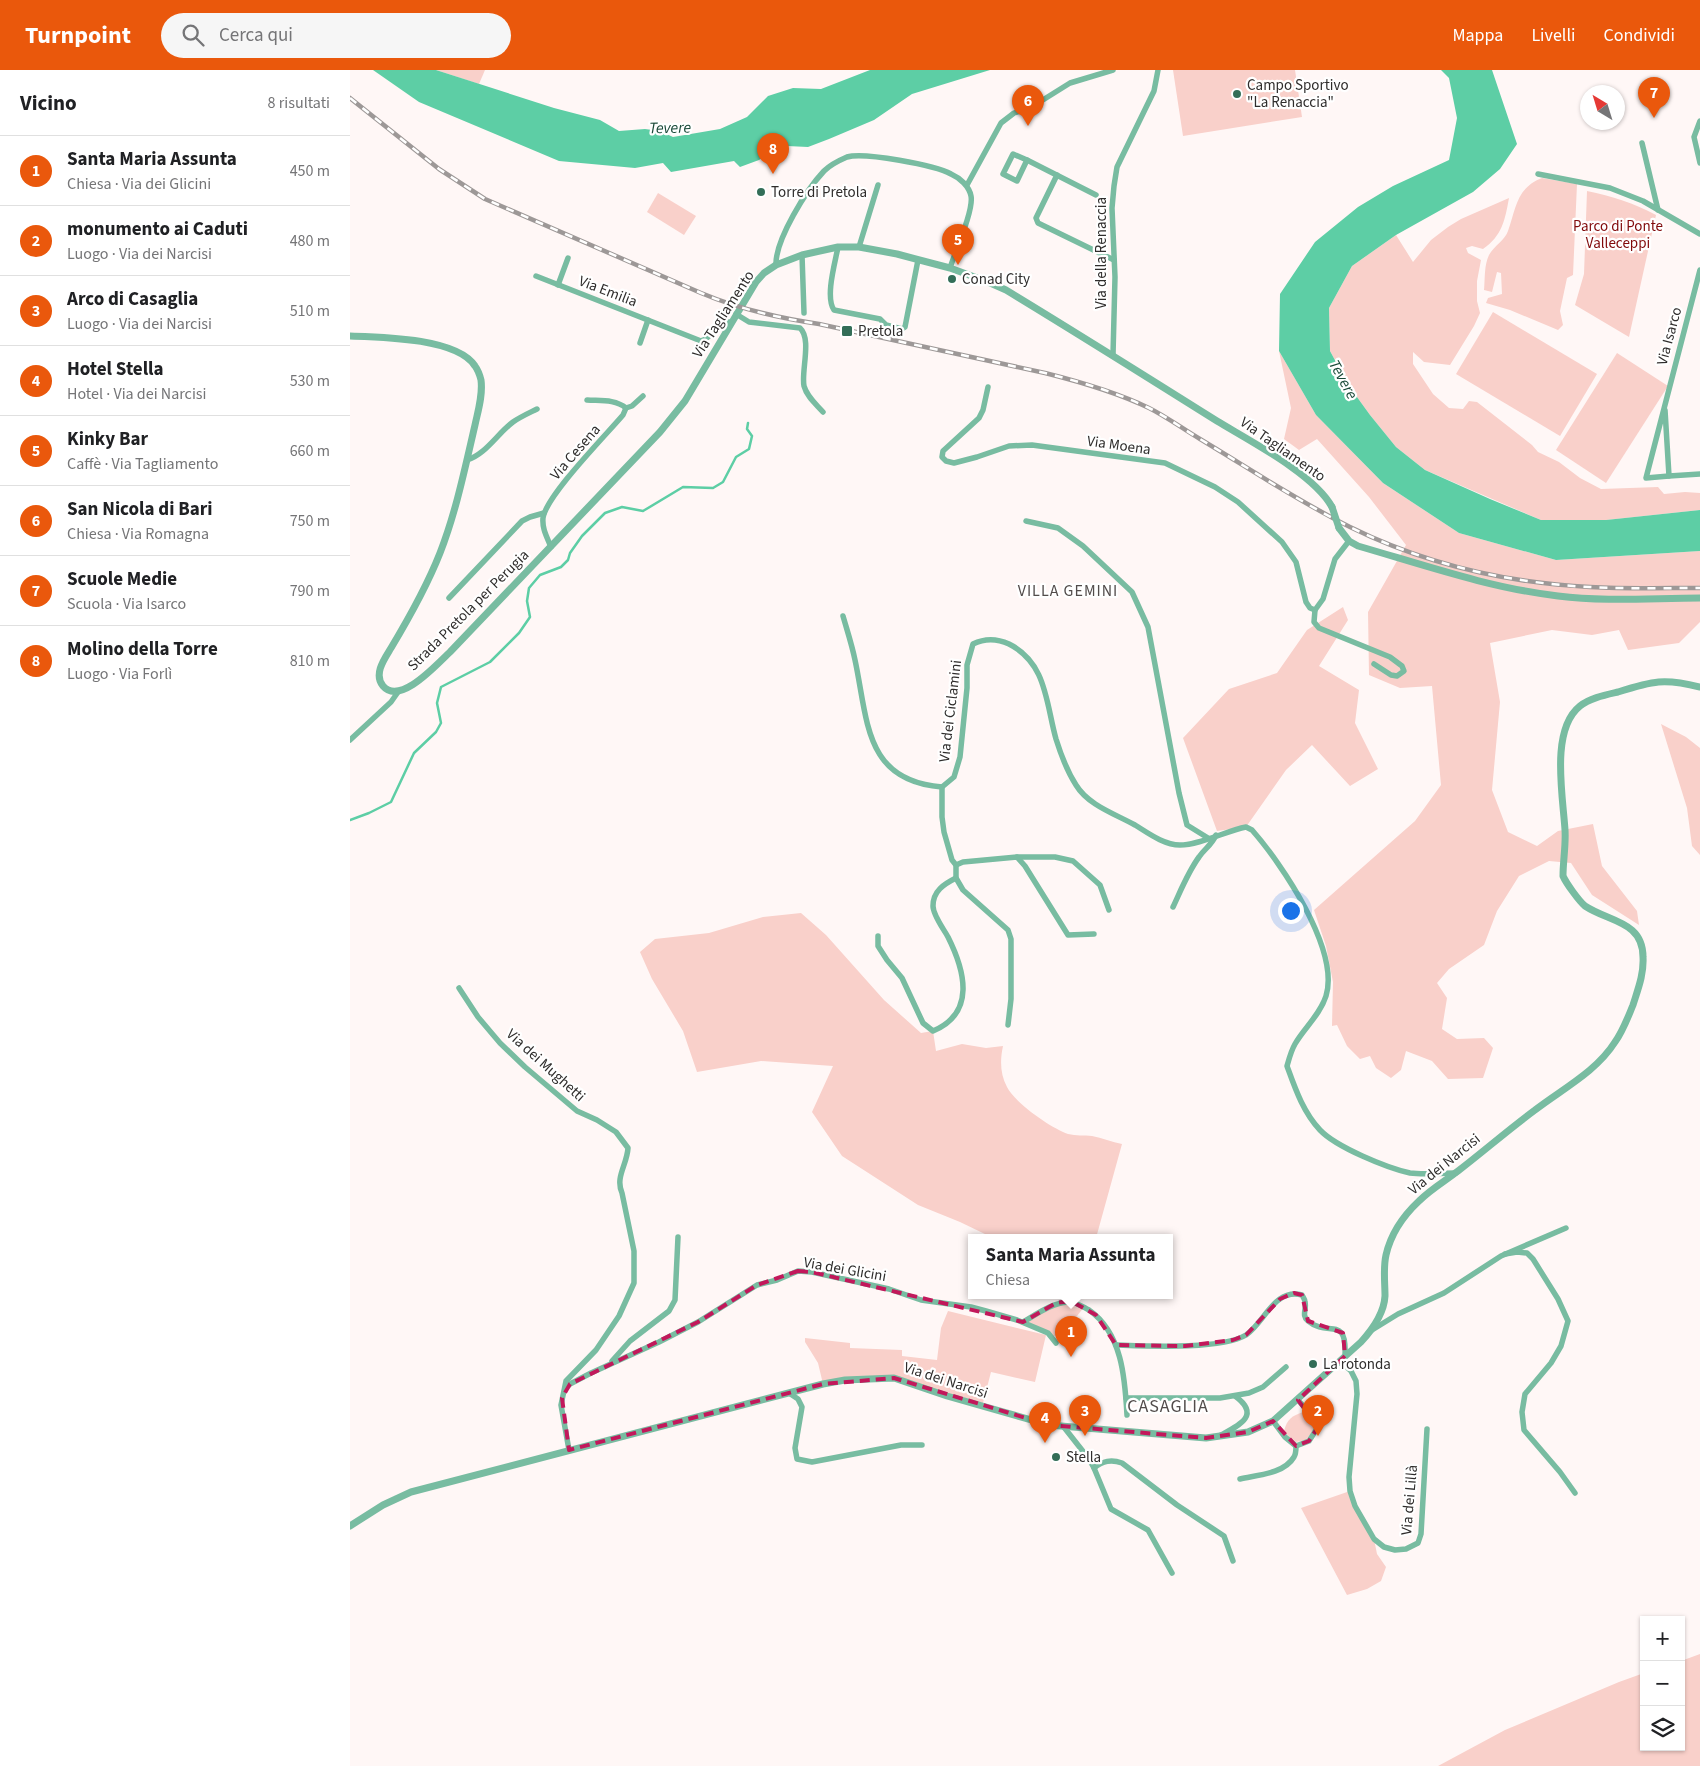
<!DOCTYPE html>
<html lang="it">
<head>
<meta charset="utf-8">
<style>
  :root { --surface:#fff; --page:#f6f6f6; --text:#202124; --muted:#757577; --line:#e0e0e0; --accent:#ea580c }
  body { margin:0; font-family:"Source Sans 3",sans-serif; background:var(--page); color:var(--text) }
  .controls { position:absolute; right:15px; bottom:15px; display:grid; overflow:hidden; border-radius:0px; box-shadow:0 1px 4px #0004 }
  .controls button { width:45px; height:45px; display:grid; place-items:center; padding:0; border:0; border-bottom:1px solid var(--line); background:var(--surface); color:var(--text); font:25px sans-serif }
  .compass { position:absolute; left:1230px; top:15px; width:45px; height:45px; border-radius:50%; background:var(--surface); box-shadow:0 1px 4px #0004; rotate:322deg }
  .you { position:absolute; left:940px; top:840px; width:18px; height:18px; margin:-12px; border:4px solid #fff; border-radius:50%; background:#1a73e8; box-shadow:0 0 0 8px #1a73e833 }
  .badge { display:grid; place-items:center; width:32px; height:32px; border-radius:50%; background:var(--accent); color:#fff; font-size:16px; font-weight:700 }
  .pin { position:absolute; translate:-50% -41px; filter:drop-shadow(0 1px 2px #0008) }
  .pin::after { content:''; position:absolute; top:26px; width:18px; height:15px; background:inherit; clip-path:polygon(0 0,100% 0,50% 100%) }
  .popup { position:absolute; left:618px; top:1164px; width:205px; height:65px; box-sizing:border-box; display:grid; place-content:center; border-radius:0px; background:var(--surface); filter:drop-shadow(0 1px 4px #0005); font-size:16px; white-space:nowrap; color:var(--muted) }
  .popup b { font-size:19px; color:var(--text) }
  .popup::after { content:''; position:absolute; left:50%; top:100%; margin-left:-10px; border:10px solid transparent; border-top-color:var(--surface) }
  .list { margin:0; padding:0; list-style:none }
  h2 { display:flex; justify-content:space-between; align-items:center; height:65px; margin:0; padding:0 20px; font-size:21px }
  h2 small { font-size:16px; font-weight:400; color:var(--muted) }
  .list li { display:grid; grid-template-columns:32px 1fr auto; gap:15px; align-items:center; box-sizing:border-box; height:70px; padding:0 20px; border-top:1px solid var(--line) }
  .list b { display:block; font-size:19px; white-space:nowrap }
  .list p { margin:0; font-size:16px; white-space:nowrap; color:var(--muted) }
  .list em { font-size:16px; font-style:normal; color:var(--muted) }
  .icon { flex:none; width:28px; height:28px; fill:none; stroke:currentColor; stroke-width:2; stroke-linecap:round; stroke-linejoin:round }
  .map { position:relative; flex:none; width:1350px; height:1696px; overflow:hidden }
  header { display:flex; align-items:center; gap:30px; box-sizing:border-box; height:70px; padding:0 25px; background:var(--accent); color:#fff }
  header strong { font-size:24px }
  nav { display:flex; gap:28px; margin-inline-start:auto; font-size:18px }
  .search { width:350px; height:45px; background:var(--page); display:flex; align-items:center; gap:12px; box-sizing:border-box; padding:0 18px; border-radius:28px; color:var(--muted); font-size:19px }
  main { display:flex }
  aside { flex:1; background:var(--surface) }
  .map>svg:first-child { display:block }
  .green { fill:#f9d0ca }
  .water { fill:#5dcea5 }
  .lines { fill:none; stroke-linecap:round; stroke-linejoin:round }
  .stream { stroke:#5dcea5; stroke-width:2.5 }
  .minor { stroke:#78bca1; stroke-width:5.5 }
  .tertiary { stroke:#78bca1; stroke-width:7 }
  .rail-casing { stroke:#9d9897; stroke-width:4.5 }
  .rail { stroke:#fff; stroke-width:2.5; stroke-dasharray:8; stroke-linecap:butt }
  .tertiary-bridge { stroke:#78bca1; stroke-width:7 }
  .marked { fill:none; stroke:#c2185b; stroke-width:4; stroke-dasharray:10 6; stroke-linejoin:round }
  .poi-dot { fill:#336e58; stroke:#fff; stroke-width:2 }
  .labels { text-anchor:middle; stroke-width:4.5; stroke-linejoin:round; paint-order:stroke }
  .poi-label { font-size:15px; fill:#2f2d2c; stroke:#fff; text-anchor:start }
  .park-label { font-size:15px; fill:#81090a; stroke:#fff }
  .street-label { font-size:15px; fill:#2f2d2c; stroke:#fff }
  .water-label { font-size:16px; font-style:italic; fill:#194938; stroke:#fff }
  .neighbourhood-label { font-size:16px; letter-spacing:1px; fill:#524c4b; stroke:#fff }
  .quarter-label { font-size:18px; letter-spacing:1px; fill:#524c4b; stroke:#fff }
</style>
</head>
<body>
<header>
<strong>Turnpoint</strong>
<div class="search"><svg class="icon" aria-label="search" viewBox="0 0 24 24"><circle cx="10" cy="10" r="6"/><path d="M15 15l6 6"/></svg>Cerca qui</div>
<nav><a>Mappa</a><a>Livelli</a><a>Condividi</a></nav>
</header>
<main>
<aside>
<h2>Vicino<small>8 risultati</small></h2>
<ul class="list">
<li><span class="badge">1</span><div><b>Santa Maria Assunta</b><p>Chiesa · Via dei Glicini</p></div><em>450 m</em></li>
<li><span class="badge">2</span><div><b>monumento ai Caduti</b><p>Luogo · Via dei Narcisi</p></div><em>480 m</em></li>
<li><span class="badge">3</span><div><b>Arco di Casaglia</b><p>Luogo · Via dei Narcisi</p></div><em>510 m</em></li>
<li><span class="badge">4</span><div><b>Hotel Stella</b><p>Hotel · Via dei Narcisi</p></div><em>530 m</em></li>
<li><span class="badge">5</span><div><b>Kinky Bar</b><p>Caffè · Via Tagliamento</p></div><em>660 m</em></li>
<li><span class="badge">6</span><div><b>San Nicola di Bari</b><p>Chiesa · Via Romagna</p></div><em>750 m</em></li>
<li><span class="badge">7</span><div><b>Scuole Medie</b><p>Scuola · Via Isarco</p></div><em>790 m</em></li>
<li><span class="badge">8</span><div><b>Molino della Torre</b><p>Luogo · Via Forlì</p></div><em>810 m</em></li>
</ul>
</aside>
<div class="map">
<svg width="1350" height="1696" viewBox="0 0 1350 1696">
  <rect width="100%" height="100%" fill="#fff7f6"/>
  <g class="green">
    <path d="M86 0H135L129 14Z"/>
    <path d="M823 0H945L952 47 833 66Z"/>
    <path d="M1192 108 1227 114 1223 205 1217 208 1210 241 1213 255 1208 260 1160 240 1136 233 1138 228 1152 224 1151 203 1147 202 1142 222 1134 220C1135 209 1134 195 1139 185 1144 176 1155 170 1158 161 1166 139 1166 118 1192 108Z"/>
    <path d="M1237 121C1262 126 1284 133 1306 145L1279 267 1225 235 1234 204Z"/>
    <path d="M308 123 346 146 334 165 297 142Z"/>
    <path d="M1159 128C1155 150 1152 166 1133 179L1122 176 1116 178 1118 183 1131 190 1127 211V231L1130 243 1124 256 1100 295 1074 292 1063 282V294L1083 324 1099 338 1113 339 1119 331 1127 332 1182 375 1188 382 1209 392 1230 408 1251 419 1308 417 1314 424 1335 422 1350 423V440L1256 450H1191L1075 400 1046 377 1020 345 999 316 980 281 979 238 1002 196 1046 165 1063 192 1081 170 1098 157 1111 149Z"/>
    <path d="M1143 242 1247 304 1210 366 1106 304Z"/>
    <path d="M929 281 966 345 1033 413 1109 463 1206 490 1350 481V552L1329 573 1278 580 1269 560 1242 565 1202 560 1140 573 1150 632 1142 720 1158 762 1187 776 1208 761 1243 754 1252 796 1287 841 1289 855 1242 825 1221 793 1199 791 1169 806 1147 841 1134 875 1099 899 1087 913 1097 928 1092 959 1107 969 1134 968 1143 978 1133 1008 1098 1009 1082 991 1056 981 1051 1000 1041 1008 1026 998 1020 986 1010 989 997 976 987 955 982 956 983 912 976 876 964 840 1065 751 1091 715 1082 616 1050 618 1019 605 1018 542 1056 475 1019 427 967 369 949 380 934 369 941 338Z"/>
    <path d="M1267 283 1318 316 1256 413 1206 380Z"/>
    <path d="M993 537 998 550 969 596 1009 620 1005 653 1028 699 1000 716 962 675 936 700 896 757 867 761 833 668 879 619 927 603 957 560Z"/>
    <path d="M1311 654 1336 667 1350 678V785L1342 776 1337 738Z"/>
    <path d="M451 843 476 865 534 930 571 963 583 961 586 981 612 974 636 978 653 976C650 990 650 1004 657 1017 665 1033 701 1058 718 1064 726 1066 734 1065 742 1066 752 1068 762 1072 772 1074L746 1168H654L653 1164 637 1165 610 1152 568 1135 492 1086 462 1042 483 996 411 991 347 1002 333 961 302 909 290 882 305 869 359 863 413 847Z"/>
    <path d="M721 1231 734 1237 717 1259 703 1267 673 1252 687 1243Z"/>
    <path d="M598 1241 696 1265 685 1312 641 1302 633 1333 544 1308 473 1314 468 1293 455 1272V1268L500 1273V1278L552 1280V1286L587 1290 591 1258Z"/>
    <path d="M953 1342 961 1349 965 1358 956 1370 946 1372 940 1368 934 1361C937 1349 942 1346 953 1342Z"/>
    <path d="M1000 1421 1024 1469 1027 1484 1036 1497 1031 1511 1017 1519 997 1525 951 1438Z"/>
    <path d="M1350 1584V1696H1088L1155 1660 1269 1612 1294 1603V1677H1331V1591Z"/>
  </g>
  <g class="water">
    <path d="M23 0H86L204 38 250 50 269 61 295 59 310 61 323 67 370 59 397 47 418 26 443 18 471 19 520 0H640L562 24 524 50 479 69 458 77 437 76 428 82 423 80 409 90 390 97 384 91 321 102 313 93 285 98 209 91 69 32Z"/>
    <path d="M1091 0H1142L1167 74 1150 99 1123 122 1046 165 1002 196 979 238 980 281 999 316 1020 345 1046 377 1075 400 1140 429 1191 450H1256L1350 440V481L1206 490 1109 463 1033 413 966 345 929 281 930 224 965 172 1008 137 1043 116 1099 90 1107 48 1099 8Z"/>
  </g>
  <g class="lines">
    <path class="stream" d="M0 750 19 743 41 732 64 683 86 662 91 653 87 633 91 617 140 592 169 563 180 547 177 531 179 518 190 505 211 497 218 490 220 483 232 466 255 443 272 437 293 441 333 417 363 418 373 412 386 387 399 379 402 366 397 359 398 353"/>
    <g class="minor">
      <path d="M1350 51 1344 67 1350 93"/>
      <path d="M1292 73 1308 140"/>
      <path d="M663 84 677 90 667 111 653 104Z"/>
      <path d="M677 90 746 125"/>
      <path d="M1188 104 1260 118 1293 131 1350 164"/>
      <path d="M707 105 686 148 688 153 764 190"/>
      <path d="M617 115 651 53 664 43 680 38 720 13 763 0"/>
      <path d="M488 177C485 193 475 227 484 240L530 249 536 255 552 259 555 257 568 190"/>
      <path d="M509 177 528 115"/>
      <path d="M452 185 454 243"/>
      <path d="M426 195C425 170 457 119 474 101 479 96 490 90 497 87 514 82 585 95 601 104 610 108 619 116 621 126 624 140 605 182 600 198"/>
      <path d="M186 206 351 271C365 267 364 251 382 252"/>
      <path d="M208 215 218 188"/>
      <path d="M386 244 399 252 450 258C462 269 451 301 454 316 457 327 466 334 473 342"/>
      <path d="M290 273 298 250"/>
      <path d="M763 285 765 207 762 138 764 116 767 97 804 21 808 0"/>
      <path d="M638 317 633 340 629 348 593 381 592 387 596 391 604 393 627 387 659 376 682 375 815 393 865 417 888 432 932 472 946 492 956 532 960 538 965 540 973 529 985 489 999 471"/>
      <path d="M237 330C250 331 265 329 276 338"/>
      <path d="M1315 340 1319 406 1296 408 1350 200"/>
      <path d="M117 390C136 384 147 364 163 352 170 347 179 343 187 339"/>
      <path d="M1319 406 1350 404"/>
      <path d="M676 451 708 458 733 476 782 522 798 557 829 723 837 755 858 768"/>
      <path d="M201 477C197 467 192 459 193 448 196 426 256 365 273 345L276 338 282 336 293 326"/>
      <path d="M99 528 172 451 180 447 194 443"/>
      <path d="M965 540 964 552 969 558 1040 587 1052 596 1054 601 1047 606 1041 605 1024 594"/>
      <path d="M493 546C497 560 502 575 505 590 518 650 514 711 592 717L604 707 610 687 617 618V595L623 574C635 568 646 568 659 574 697 593 696 634 706 669 711 685 717 701 726 715 738 735 765 744 785 755 798 763 814 775 830 775 850 775 876 761 896 757L902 760C932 794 990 880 976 926 970 945 954 958 945 974 941 981 939 989 937 996 945 1018 953 1042 970 1060 986 1077 1037 1098 1060 1103 1074 1105 1091 1103 1106 1103"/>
      <path d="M0 670 41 632 48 622"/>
      <path d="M592 717V747L594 762 602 790 606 795V808L613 820 658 860 661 869V929L658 955"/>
      <path d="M667 787H705L723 791 750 815 759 840"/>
      <path d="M606 795 613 792 667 787 675 796 718 865 744 864"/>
      <path d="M823 837C831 820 838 802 849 787 855 778 861 776 866 765"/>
      <path d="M528 866V876L537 890 552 908 573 953 583 961C626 943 615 901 598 867 593 858 583 845 583 836 583 821 594 814 606 808"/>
      <path d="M109 918 128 947 150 973 175 997 227 1041 247 1050 266 1062 278 1078C277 1095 265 1107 272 1123L284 1181V1213L269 1246 246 1280 216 1311 211 1335 219 1380"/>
      <path d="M1155 1184 1167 1182 1177 1183 1183 1189 1208 1229 1218 1251 1211 1276 1201 1293 1175 1324 1172 1342 1174 1360 1210 1402 1225 1423"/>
      <path d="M673 1252C687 1244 702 1233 718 1232 725 1231 733 1237 739 1240 772 1263 775 1308 777 1345"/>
      <path d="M1022 1260 1048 1244 1094 1223 1151 1186 1216 1158"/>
      <path d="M766 1275C796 1276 871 1280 896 1265 915 1252 924 1218 952 1225 953 1227 955 1229 955 1232 957 1239 951 1245 958 1251 978 1268 997 1244 995 1286"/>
      <path d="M262 1291 280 1271 319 1241 325 1230 328 1167"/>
      <path d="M990 1291 1001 1301 1006 1311 1007 1324 999 1407 1000 1421 1005 1436 1024 1469 1034 1477 1045 1480 1056 1479 1068 1473 1071 1464 1077 1359"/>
      <path d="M216 1318 220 1314 241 1303 309 1272 348 1252 407 1215 427 1210 448 1201 462 1202 539 1219 571 1230 621 1237 636 1241 667 1250 698 1263 706 1273"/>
      <path d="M439 1323 448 1329 452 1337 445 1378 447 1389 462 1392 551 1375H572"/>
      <path d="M776 1328H870L899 1323 913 1317 936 1297"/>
      <path d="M923 1351 935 1367 946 1376 959 1371 968 1357 962 1346 948 1330"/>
      <path d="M713 1356 739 1389 744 1398C753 1391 761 1389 772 1393L827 1435 874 1466 883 1491"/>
      <path d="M871 1365C890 1355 911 1345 885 1326"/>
      <path d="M744 1398 761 1439 798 1460 822 1503"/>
      <path d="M890 1409C907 1405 934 1404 944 1387 946 1384 946 1379 946 1376"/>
    </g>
    <g class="tertiary">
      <path d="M0 266C32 267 107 268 125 296 128 300 130 306 131 310 133 325 128 341 125 355 115 398 106 442 90 483 77 516 59 548 41 578 35 588 23 604 33 616 50 636 87 594 100 582L310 362 335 331 406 212 414 203 426 195 452 185 488 177H509L547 184 600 198 638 212 656 220C727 263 797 307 867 351 900 371 964 404 982 437"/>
      <path d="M989 458 999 471 1008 476C1074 495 1140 518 1208 526 1255 532 1303 528 1350 528"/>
      <path d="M0 1456 33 1435 61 1422 473 1314 495 1310 544 1308 597 1326 699 1355 856 1368 898 1362 923 1351 1011 1272C1022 1260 1034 1244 1035 1226 1035 1213 1033 1198 1036 1185 1041 1163 1053 1146 1069 1131 1081 1119 1095 1111 1108 1101 1134 1081 1158 1060 1185 1040 1212 1019 1246 1002 1265 972 1273 961 1278 947 1283 935 1288 919 1294 904 1293 887 1293 851 1259 852 1235 836 1229 831 1216 813 1213 806 1213 791 1216 775 1215 760 1213 726 1200 660 1230 636 1240 628 1255 625 1268 622 1303 611 1314 608 1350 617"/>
    </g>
    <defs>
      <path id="rail" d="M0 28 89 99 135 129 351 223C389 239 428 248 469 254L695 303C731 312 766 322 799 338 817 347 833 359 850 369 900 399 948 431 1000 457 1075 494 1158 513 1240 517 1277 519 1314 518 1350 518"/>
    </defs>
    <use href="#rail" class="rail-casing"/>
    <use href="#rail" class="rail"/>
    <path class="tertiary-bridge" d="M982 437 989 458"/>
  </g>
  <path class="marked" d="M448 1201 462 1202 673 1252 706 1233 721 1231 746 1245 766 1275 835 1276 883 1270 896 1265 930 1229 944 1223 952 1225 958 1251 993 1263 995 1286 948 1330 968 1357 959 1371 946 1376 923 1351 898 1362 856 1368 699 1355 544 1308 473 1314 219 1380 212 1328 220 1314 348 1252 407 1215Z"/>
  <g class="poi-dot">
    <circle cx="887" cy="24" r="5"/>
    <circle cx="411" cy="122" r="5"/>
    <circle cx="602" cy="209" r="5"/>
    <rect x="491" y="255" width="12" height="12" rx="2.5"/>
    <circle cx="963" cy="1294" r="5"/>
    <circle cx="706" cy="1387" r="5"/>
  </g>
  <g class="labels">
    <g class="poi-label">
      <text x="897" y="20">Campo Sportivo<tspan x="897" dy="17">"La Renaccia"</tspan></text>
      <text x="421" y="127">Torre di Pretola</text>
      <text x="612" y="214">Conad City</text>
      <text x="508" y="266">Pretola</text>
      <text x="973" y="1299">La rotonda</text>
      <text x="716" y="1392">Stella</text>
    </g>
    <g class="park-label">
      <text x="1268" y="161">Parco di Ponte<tspan x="1268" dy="17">Valleceppi</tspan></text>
    </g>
    <g class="street-label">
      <text transform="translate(751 183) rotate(-90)" y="5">Via della Renaccia</text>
      <text transform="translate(258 221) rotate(21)" y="5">Via Emilia</text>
      <text transform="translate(373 244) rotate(-57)" y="5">Via Tagliamento</text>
      <text transform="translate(1319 266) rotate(-75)" y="5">Via Isarco</text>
      <text transform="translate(769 375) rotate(8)" y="5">Via Moena</text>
      <text transform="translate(933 379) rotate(35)" y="5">Via Tagliamento</text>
      <text transform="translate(225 382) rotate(-49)" y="5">Via Cesena</text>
      <text transform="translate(118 540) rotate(-45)" y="5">Strada Pretola per Perugia</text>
      <text transform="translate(600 641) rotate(-83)" y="5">Via dei Ciclamini</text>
      <text transform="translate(196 995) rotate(42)" y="5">Via dei Mughetti</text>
      <text transform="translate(1094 1094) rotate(-39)" y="5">Via dei Narcisi</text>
      <text transform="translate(495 1199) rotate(10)" y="5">Via dei Glicini</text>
      <text transform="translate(596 1310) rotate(18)" y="5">Via dei Narcisi</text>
      <text transform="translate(1059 1430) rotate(-85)" y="5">Via dei Lillà</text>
    </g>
    <g class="water-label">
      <text transform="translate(320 57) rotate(-1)" y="6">Tevere</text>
      <text transform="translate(994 309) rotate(61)" y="6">Tevere</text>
    </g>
    <g class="neighbourhood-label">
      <text x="718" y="526">VILLA GEMINI</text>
    </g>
    <g class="quarter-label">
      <text x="818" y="1342">CASAGLIA</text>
    </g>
  </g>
</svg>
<div class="controls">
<button>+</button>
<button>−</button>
<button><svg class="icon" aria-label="layers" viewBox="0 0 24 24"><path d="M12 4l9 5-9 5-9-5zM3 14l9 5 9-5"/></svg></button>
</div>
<svg class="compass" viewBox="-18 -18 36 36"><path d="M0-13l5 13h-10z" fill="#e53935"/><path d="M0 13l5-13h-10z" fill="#757577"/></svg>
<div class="you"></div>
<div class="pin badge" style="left:721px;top:1287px">1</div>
<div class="popup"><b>Santa Maria Assunta</b>Chiesa</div>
<div class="pin badge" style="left:968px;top:1366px">2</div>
<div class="pin badge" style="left:735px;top:1366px">3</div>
<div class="pin badge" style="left:695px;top:1373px">4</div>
<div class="pin badge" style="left:608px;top:195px">5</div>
<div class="pin badge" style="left:678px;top:56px">6</div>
<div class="pin badge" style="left:1304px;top:48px">7</div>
<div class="pin badge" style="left:423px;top:104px">8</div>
</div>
</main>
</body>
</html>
